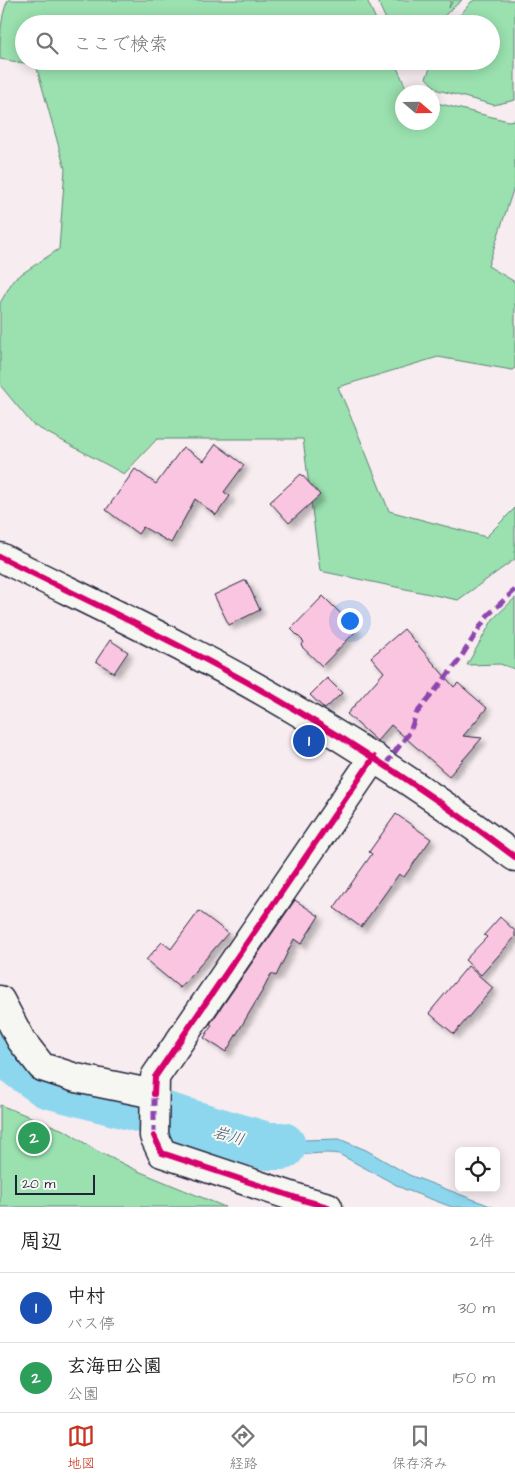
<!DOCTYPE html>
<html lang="ja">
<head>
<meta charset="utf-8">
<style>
  :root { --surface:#fff; --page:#f6f6f6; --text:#222; --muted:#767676; --line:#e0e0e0; --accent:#c8321e }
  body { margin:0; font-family:"Architects Daughter","Klee One",sans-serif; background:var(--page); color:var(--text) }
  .controls { position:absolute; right:15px; bottom:15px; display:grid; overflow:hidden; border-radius:8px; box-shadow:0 2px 12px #0003 }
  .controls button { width:45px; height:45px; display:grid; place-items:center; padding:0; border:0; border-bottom:1px solid var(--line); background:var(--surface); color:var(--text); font:25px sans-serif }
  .compass { position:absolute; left:395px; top:85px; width:45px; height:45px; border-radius:50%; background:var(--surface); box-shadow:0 2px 12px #0003; rotate:110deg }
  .scale { position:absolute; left:15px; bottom:12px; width:80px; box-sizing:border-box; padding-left:5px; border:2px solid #22223b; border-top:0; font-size:14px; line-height:18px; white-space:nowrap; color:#22223b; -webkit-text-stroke:4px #f6f6f2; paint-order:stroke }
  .you { position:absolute; left:349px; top:620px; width:18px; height:18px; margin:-12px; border:4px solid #fff; border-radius:50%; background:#1a73e8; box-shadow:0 0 0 8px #1a73e833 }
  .badge { display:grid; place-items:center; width:32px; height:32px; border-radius:50%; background:var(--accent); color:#fff; font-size:16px; font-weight:700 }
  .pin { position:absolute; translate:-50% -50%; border:2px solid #fff; box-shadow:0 1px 5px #0006 }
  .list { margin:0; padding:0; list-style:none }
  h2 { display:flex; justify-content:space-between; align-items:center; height:65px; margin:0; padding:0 20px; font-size:21px }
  h2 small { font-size:16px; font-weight:400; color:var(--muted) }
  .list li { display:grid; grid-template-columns:32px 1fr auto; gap:15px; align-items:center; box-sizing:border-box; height:70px; padding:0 20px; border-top:1px solid var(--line) }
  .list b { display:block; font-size:19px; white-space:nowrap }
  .list p { margin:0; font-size:16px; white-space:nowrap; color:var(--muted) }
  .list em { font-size:16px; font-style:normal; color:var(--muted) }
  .icon { flex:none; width:28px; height:28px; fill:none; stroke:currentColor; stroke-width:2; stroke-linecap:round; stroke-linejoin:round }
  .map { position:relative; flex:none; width:515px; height:1207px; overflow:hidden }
  .search { position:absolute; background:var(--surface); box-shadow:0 2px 12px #0003; left:15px; right:15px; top:15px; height:55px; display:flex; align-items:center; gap:12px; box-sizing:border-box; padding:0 18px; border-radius:28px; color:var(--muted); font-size:19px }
  .sheet { height:205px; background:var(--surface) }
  nav { display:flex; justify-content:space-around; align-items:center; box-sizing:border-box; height:70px; border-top:1px solid var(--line); background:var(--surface); font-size:14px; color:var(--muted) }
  nav a { display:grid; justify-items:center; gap:2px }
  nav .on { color:var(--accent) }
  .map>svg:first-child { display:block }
  .green { fill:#9ae1af; stroke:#5e8275 }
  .water { fill:#8dd7ee; stroke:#628fa6 }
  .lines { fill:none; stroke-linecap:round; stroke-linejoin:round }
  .river { stroke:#8dd7ee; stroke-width:48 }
  .building { fill:#fac5e1; stroke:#22223b; filter:url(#shadow) }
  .minor-casing { stroke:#22223b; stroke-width:31 }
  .minor { stroke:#f6f6f2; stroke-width:28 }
  .quiet { stroke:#8e44ad; stroke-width:5; stroke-dasharray:10 5; stroke-linecap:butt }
  .cycleway-casing { stroke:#f6f6f2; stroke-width:9 }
  .cycleway { stroke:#d6006c; stroke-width:6 }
  .labels { text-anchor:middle; stroke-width:4; stroke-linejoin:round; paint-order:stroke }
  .water-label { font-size:16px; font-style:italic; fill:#425871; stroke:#f6f6f2 }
</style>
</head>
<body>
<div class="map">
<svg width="515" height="1207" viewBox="0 0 515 1207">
  <defs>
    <filter id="shadow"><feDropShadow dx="4.5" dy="4.5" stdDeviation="2.5" flood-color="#0004"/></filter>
  </defs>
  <rect width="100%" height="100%" fill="#f7ecef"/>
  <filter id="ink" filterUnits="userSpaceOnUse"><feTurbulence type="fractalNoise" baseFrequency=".02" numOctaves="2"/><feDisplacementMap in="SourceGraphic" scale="10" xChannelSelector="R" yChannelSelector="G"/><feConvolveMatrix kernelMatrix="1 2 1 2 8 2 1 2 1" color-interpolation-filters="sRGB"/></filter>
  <g filter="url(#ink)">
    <g class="green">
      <path d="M8 0H367L378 24H24V61H394L408 92H402V122H432L433 102 508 121 515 120V184L488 266 515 282V368L512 370 438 357 338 387 361 441 389 511 486 537 515 508V559L458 600 320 571 303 439H157L124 474 33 425 0 385V303L14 279 59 249 65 169 36 65 0 59C0 40 0 17 8 0Z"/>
      <path d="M377 0H451L449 8 453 0H462L446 14 441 24H388Z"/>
      <path d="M475 0H515V100L494 105 438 90 426 78 433 61H491V24H453L471 2Z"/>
      <path d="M515 598V669L500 664 467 665 493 619Z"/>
      <path d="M0 1105 66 1131 97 1151 138 1171 225 1207H0Z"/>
    </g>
    <path class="water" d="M220 1128 268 1141 339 1139 366 1150 409 1175 493 1207H452L404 1189 339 1154C321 1151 303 1156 284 1155 261 1153 241 1144 220 1136Z"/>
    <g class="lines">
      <path class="river" d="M0 1031 20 1065 47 1084 142 1109 267 1146H282"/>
    </g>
    <g class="building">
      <path d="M216 444 244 465 224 492 230 496 216 515 195 499 171 543 143 527 138 534 106 510 135 469 156 484 183 447 204 461Z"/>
      <path d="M301 474 320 495 289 523 270 502Z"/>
      <path d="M246 580 260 610 229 625 214 595Z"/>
      <path d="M323 596 357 630 322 666 301 646 304 642 291 629Z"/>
      <path d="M404 629 454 687 458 683 487 708 463 736 482 738 449 776 391 725 377 741 347 714 384 672 371 657Z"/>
      <path d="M110 640 128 652 114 673 96 661Z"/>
      <path d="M327 678 342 693 325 709 310 695Z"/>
      <path d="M396 814 431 839 404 877 399 874 361 927 334 908 372 854 369 852Z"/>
      <path d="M295 900 319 916 301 944 294 939 276 976 271 974 264 988 226 1052 204 1038 212 1025 210 1024Z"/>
      <path d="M199 911 228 933 180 988 146 960 162 942 171 949Z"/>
      <path d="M500 917 515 931V937L481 975 465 960 487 937 484 935Z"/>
      <path d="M468 966 493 988 454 1034 429 1013Z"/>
    </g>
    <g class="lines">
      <defs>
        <g id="minor">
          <path d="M0 557C98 606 198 652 292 708 369 753 444 803 515 857"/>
          <path d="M0 1000 21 1040 42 1067 76 1078 154 1094"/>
          <path d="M328 1207 303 1200 162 1153 154 1136 155 1077 374 757"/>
        </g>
      </defs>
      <use href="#minor" class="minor-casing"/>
      <use href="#minor" class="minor"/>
      <g class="quiet">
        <path d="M385 765 410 732 416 714 458 662 487 616 515 590"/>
        <path d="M154 1136V1094"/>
      </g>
      <defs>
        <g id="cycleway">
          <path d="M0 557C98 606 198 652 292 708 369 753 444 803 515 857"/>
          <path d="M154 1094 155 1077 374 757"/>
          <path d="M154 1136 162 1153 303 1200 328 1207"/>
        </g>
      </defs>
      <use href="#cycleway" class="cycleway-casing"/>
      <use href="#cycleway" class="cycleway"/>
    </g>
  </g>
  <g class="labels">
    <g class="water-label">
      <text transform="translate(229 1135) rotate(16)" y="6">岩川</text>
    </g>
  </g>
</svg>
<div class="controls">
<button><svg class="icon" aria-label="locate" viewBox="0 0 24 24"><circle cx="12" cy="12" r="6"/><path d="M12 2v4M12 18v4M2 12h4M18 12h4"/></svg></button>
</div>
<svg class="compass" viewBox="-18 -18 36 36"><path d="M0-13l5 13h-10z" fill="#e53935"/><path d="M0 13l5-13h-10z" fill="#767676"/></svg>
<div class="scale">20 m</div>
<div class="you"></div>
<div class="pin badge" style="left:309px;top:741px;background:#1a4fb4">1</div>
<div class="pin badge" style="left:34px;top:1138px;background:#2e9e5b">2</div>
<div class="search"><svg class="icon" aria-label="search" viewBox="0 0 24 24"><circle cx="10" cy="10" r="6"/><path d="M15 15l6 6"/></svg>ここで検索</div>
</div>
<section class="sheet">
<h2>周辺<small>2件</small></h2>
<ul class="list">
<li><span class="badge" style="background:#1a4fb4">1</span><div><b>中村</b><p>バス停</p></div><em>30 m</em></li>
<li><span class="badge" style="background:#2e9e5b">2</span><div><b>玄海田公園</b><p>公園</p></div><em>150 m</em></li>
</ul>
</section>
<nav>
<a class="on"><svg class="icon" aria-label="map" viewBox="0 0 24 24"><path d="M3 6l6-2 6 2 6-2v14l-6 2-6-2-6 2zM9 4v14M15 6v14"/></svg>地図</a>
<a><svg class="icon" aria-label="directions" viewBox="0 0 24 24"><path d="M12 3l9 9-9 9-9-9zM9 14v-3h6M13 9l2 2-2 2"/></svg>経路</a>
<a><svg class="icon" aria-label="saved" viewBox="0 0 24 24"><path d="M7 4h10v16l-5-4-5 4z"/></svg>保存済み</a>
</nav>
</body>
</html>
